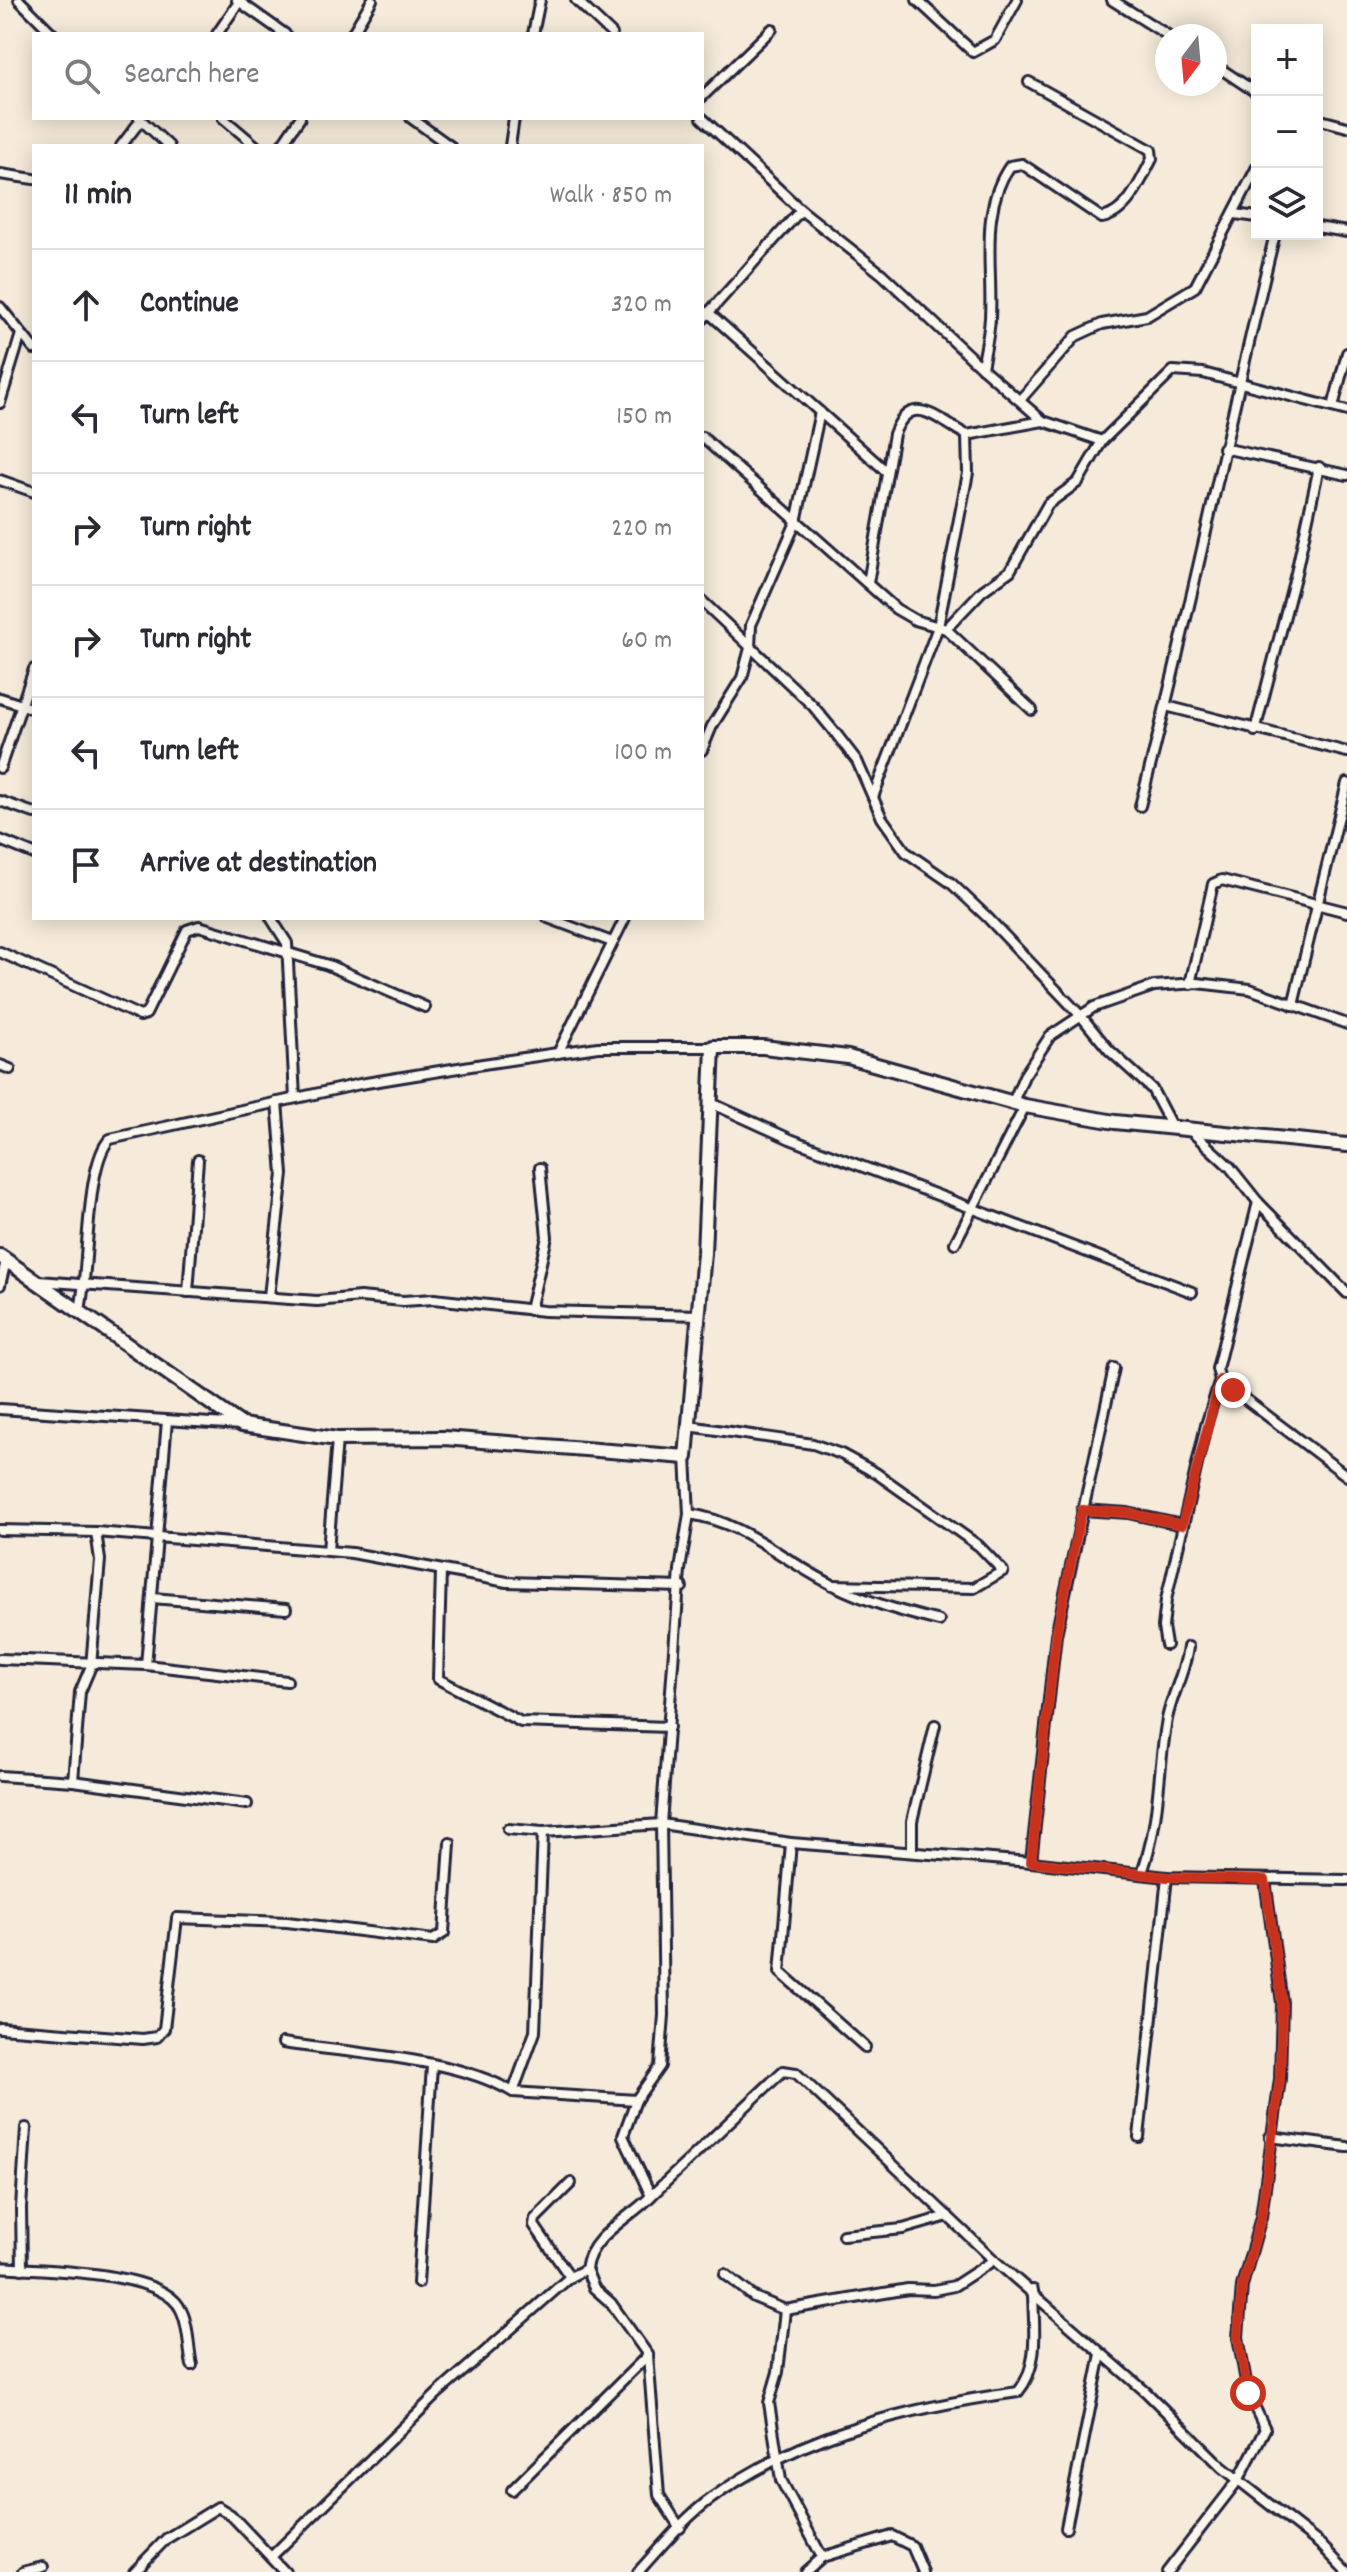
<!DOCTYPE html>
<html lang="en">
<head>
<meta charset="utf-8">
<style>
  :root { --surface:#fff; --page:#f2f2f3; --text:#2b2b33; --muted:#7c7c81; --line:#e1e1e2 }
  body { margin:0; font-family:Dekko,sans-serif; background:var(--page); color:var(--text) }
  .controls { position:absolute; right:24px; top:24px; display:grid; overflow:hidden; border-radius:0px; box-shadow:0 4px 20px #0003 }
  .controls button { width:72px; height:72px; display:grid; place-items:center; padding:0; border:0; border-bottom:2px solid var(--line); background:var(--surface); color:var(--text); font:40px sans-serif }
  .compass { position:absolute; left:1155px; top:24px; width:72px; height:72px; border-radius:50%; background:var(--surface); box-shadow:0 4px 20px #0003; rotate:196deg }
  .stop { position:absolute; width:24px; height:24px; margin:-18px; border:6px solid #c8321e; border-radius:50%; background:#fff }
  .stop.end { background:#c8321e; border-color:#fff; box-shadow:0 2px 8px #0008 }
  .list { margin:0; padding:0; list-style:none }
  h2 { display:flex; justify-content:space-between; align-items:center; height:104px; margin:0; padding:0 32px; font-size:34px }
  h2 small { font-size:26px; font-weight:400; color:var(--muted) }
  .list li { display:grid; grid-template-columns:52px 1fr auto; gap:24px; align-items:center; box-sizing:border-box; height:112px; padding:0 32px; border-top:2px solid var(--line) }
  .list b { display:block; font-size:30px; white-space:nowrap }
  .list em { font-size:26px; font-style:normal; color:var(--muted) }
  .icon { flex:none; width:44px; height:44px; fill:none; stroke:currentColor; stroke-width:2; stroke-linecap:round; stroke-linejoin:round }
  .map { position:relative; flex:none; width:1347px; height:2572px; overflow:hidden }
  .search { position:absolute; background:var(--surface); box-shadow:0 4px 20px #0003; left:32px; top:32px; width:672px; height:88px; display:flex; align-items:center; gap:20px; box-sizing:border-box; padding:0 28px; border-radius:0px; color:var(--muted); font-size:30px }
  .panel { position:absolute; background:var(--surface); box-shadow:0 4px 20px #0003; left:32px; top:144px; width:672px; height:776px; border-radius:0px }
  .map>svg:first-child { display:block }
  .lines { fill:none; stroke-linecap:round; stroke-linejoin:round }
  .street-casing { stroke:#22223b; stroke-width:14 }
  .secondary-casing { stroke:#22223b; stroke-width:18 }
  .street { stroke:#fbf7ec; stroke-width:8 }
  .secondary { stroke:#fbf7ec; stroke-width:12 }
  .route { stroke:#c8321e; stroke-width:10 }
</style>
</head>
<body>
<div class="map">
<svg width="1347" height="2572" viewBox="0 0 1347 2572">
  <rect width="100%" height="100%" fill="#f6ebda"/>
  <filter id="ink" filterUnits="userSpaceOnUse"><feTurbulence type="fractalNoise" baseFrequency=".0125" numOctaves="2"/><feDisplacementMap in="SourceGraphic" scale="16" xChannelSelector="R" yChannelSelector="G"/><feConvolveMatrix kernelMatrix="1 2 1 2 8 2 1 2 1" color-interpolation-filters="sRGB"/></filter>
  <g filter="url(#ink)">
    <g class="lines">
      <defs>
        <g id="street">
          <path d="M19 0 53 34"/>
          <path d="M237 0 285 34"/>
          <path d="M576 0 612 34"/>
          <path d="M917 0 973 52 995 40 1017 0"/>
          <path d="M1112 0 1169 36"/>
          <path d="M217 34 239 2"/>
          <path d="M352 34 372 0"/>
          <path d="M533 34 540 0"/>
          <path d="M1215 65 1257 93"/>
          <path d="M702 97 772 29"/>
          <path d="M139 118 169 146"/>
          <path d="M223 118 256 146"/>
          <path d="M411 118 450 146"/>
          <path d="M702 118 801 210 702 320"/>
          <path d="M1317 119 1347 127"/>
          <path d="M121 146 141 120"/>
          <path d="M281 146 300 118"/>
          <path d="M510 146 514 118"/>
          <path d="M0 174 34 179"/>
          <path d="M801 210 882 274 982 368"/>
          <path d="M1235 214 1257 217"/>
          <path d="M1317 227 1347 232"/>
          <path d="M0 307 34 349"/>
          <path d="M709 313 887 472"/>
          <path d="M1020 400 1076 336 1102 324 1147 316 1195 287 1257 167"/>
          <path d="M0 403 21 334"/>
          <path d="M1333 407 1347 353"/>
          <path d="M1043 421 1102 441"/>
          <path d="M702 437 896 609 915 620 946 629 1032 710"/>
          <path d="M1223 448 1347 475"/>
          <path d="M0 480 34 492"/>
          <path d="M868 583 894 434C911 390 936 419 967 435"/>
          <path d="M702 601 813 706 837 735 857 761 882 818 906 852 951 883 987 917 1081 1016 1109 1050 1152 1089 1173 1129"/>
          <path d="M946 629 982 591 1010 571 1048 504 1078 482 1102 441 1173 371 1203 373 1347 411"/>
          <path d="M0 698 34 709"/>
          <path d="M1166 706 1347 752"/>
          <path d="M1255 731 1296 573 1319 467"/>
          <path d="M702 750 712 726 742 678 750 648 751 625 796 522 820 412"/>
          <path d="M0 768 34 669"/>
          <path d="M873 797 938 627 968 473 967 435 1043 421 982 368C985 351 989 335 990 318 993 267 979 210 1010 166L1022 164 1102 218C1128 213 1141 180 1152 159L1151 150 1029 82"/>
          <path d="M0 801 34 813"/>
          <path d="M1140 806C1190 617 1228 424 1275 234"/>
          <path d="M0 840 34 854"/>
          <path d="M271 918 287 943 295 1098"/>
          <path d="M548 918 612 942"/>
          <path d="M0 952 140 1016 146 1014 187 930 199 926 328 965 425 1007"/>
          <path d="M1190 984 1213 884 1222 880 1347 912"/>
          <path d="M1293 1005 1347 783"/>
          <path d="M558 1053 625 918"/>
          <path d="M0 1065 10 1069"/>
          <path d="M1013 1102 1024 1076 1050 1036 1094 1007 1154 986 1197 983 1250 989 1347 1024"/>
          <path d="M711 1103 790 1139 1192 1292"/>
          <path d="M1191 1131 1230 1167 1258 1202 1347 1293"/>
          <path d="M1258 1202 1217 1369 1220 1380 1347 1476"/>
          <path d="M955 1243 1025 1106"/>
          <path d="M38 1281 317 1301 360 1297 403 1301 434 1299 544 1311 699 1315"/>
          <path d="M0 1285 6 1261"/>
          <path d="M188 1292 198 1160"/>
          <path d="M269 1296 283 1174 277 1102"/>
          <path d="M80 1310C89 1271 85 1163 110 1139L360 1084 483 1064 598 1047H713"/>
          <path d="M530 1310 547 1237 540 1168"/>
          <path d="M0 1409 241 1425"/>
          <path d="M689 1426 813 1444 841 1454 876 1473 979 1546 1003 1571 974 1588 832 1585"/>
          <path d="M1082 1510 1128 1513 1182 1525"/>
          <path d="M689 1514C743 1521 785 1562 833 1585 867 1602 903 1612 939 1621"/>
          <path d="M0 1530 96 1532 352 1553 507 1582 682 1587"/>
          <path d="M328 1551 337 1439"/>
          <path d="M441 1571 438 1679 521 1722 669 1727"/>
          <path d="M152 1598 286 1609"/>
          <path d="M1166 1645 1163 1627 1166 1600 1206 1425 1220 1380"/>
          <path d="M0 1659 146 1665 287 1681"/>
          <path d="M146 1665 167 1421"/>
          <path d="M0 1776 73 1781 247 1804"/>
          <path d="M73 1781 80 1692 91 1666 100 1560 96 1532"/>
          <path d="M508 1829 543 1832 661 1824 791 1843 1031 1862 1167 1877 1347 1880"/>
          <path d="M543 1832 535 2032 513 2092 636 2100"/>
          <path d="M791 1843 780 1972 865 2047"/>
          <path d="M912 1852V1821L935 1725"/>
          <path d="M1031 1862 1056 1635 1114 1368"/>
          <path d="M1142 1873C1161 1818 1157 1774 1167 1719 1172 1694 1185 1672 1188 1647"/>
          <path d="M0 2028 143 2039 157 2037 164 2029 177 1918 287 1922 433 1940 444 1933 450 1843"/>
          <path d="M283 2043C354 2054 453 2057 513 2092"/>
          <path d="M1139 2137 1167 1877"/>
          <path d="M1270 2137 1347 2147"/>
          <path d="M651 2196 783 2071 796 2073 994 2260 1146 2392 1222 2467 1321 2545 1347 2572"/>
          <path d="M843 2235 903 2229 948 2216"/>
          <path d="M0 2267C40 2271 163 2269 181 2310 189 2325 188 2348 192 2365"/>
          <path d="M22 2269 21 2208 26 2128"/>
          <path d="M725 2274 754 2297 785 2310 778 2372 769 2403 781 2480 822 2557 892 2536 912 2546 923 2572"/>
          <path d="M570 2277 534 2225 535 2219 571 2183"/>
          <path d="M418 2283 432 2066"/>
          <path d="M785 2310 908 2289 934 2290 954 2286 994 2260"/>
          <path d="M512 2490 648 2355"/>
          <path d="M680 2528 659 2495 648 2355 611 2303 594 2288 586 2269C590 2235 631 2218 651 2196L623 2136 636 2100 660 2066 664 2015 661 1824 680 1570 689 1514 686 1457"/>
          <path d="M1066 2528 1101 2354"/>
          <path d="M271 2557 437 2394 570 2277 586 2269"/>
          <path d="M23 2572 43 2567"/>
          <path d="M134 2572 166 2539 218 2507 231 2515 285 2572"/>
          <path d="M638 2572C661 2547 684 2518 712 2498 803 2433 909 2407 1018 2392 1041 2365 1033 2324 1033 2290"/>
          <path d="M805 2572 822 2557"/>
          <path d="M1167 2572 1239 2479 1265 2429 1248 2393 1238 2337 1242 2286 1261 2217 1280 2079 1282 2003 1265 1880"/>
        </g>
        <path id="secondary" d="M0 1256 242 1425 337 1439 444 1438 686 1457 704 1253 713 1047H763L848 1057 1025 1106 1115 1122 1347 1145"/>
      </defs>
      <use href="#street" class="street-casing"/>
      <use href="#secondary" class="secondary-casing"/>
      <use href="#street" class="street"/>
      <use href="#secondary" class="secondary"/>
    </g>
  </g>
  <g class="lines" filter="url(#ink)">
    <path class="route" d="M1233 1390 1220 1380 1182 1525 1128 1513 1082 1510 1056 1635 1031 1862 1167 1877 1265 1880 1282 2003 1280 2079 1261 2217 1242 2286 1238 2337 1248 2393"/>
  </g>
</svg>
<div class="controls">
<button>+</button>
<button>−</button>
<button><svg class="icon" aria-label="layers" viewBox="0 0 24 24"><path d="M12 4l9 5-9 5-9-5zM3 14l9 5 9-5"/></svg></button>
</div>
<svg class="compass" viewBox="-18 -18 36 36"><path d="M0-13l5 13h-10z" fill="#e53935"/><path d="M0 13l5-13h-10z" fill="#7c7c81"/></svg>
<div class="stop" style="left:1248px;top:2393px"></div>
<div class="stop end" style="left:1233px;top:1390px"></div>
<div class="search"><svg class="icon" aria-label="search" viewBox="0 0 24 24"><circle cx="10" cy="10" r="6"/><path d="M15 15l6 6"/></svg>Search here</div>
<section class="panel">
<h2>11 min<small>Walk · 850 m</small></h2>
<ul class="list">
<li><svg class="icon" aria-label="ahead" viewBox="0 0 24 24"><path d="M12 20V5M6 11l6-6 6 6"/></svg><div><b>Continue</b></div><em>320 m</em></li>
<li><svg class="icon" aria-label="left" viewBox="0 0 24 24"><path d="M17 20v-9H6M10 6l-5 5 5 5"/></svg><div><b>Turn left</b></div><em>150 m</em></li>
<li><svg class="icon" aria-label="right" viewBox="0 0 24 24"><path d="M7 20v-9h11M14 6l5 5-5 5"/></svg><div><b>Turn right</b></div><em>220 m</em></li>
<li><svg class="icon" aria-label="right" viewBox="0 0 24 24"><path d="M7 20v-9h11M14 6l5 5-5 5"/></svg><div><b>Turn right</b></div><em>60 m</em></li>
<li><svg class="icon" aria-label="left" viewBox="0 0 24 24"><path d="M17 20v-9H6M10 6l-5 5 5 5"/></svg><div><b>Turn left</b></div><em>100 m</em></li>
<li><svg class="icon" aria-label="arrive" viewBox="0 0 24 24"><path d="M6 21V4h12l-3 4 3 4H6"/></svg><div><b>Arrive at destination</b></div></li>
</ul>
</section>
</div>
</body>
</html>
